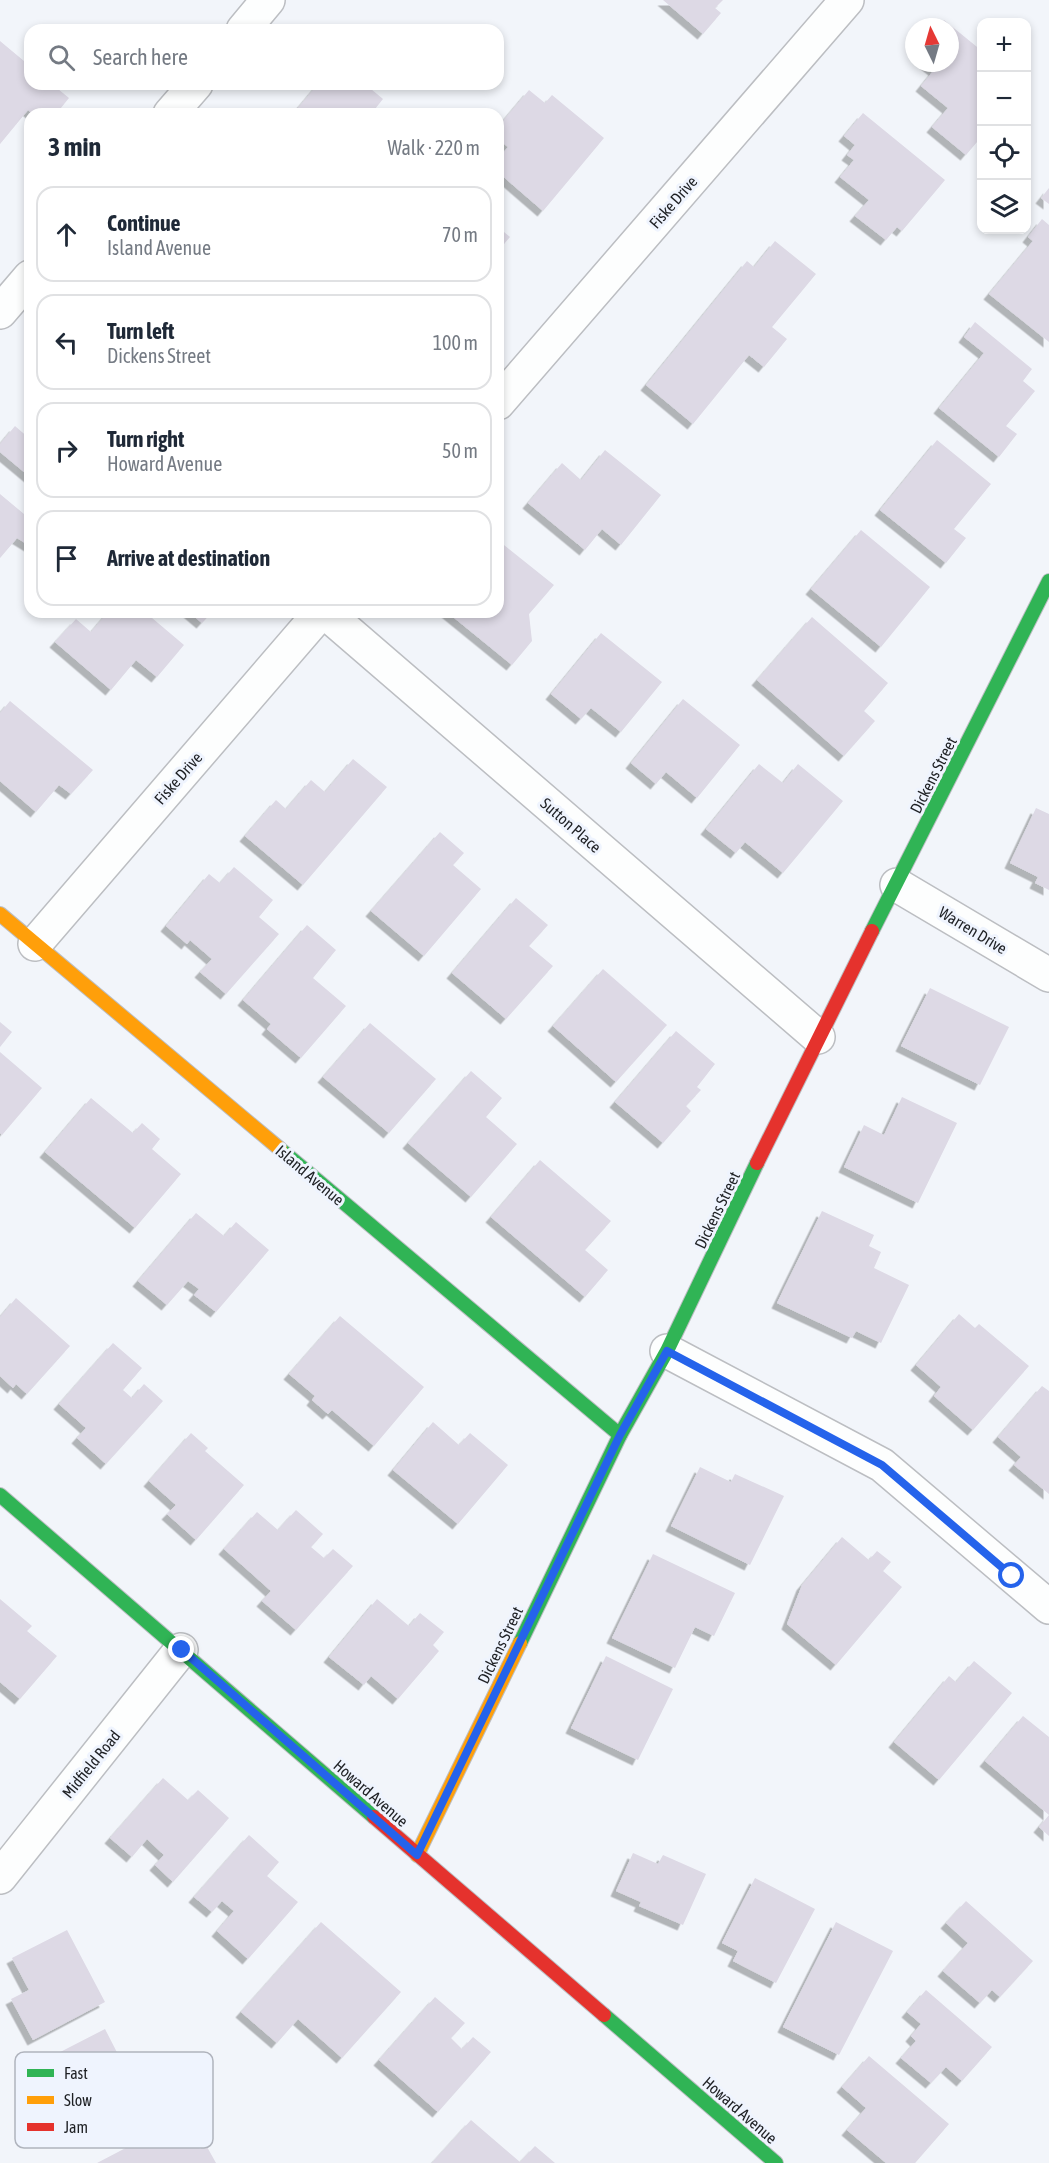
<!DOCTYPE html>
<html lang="en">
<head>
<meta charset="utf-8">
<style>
  :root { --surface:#fff; --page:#f2f2f3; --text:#1f2937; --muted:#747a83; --line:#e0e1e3 }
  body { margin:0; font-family:"Asap Condensed",sans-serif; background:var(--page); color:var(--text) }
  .controls { position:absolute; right:18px; top:18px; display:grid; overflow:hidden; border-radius:12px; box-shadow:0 3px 9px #0003 }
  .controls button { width:54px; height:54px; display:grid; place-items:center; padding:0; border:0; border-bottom:2px solid var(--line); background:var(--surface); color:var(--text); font:30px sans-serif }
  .compass { position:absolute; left:905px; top:18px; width:54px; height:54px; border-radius:50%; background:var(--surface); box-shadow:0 3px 9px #0003; rotate:355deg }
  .stop { position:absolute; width:18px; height:18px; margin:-14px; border:4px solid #2563eb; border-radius:50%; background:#fff }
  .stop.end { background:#2563eb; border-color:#fff; box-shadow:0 2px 6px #0008 }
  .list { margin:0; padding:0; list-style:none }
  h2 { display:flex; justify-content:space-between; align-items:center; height:78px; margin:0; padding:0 24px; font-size:26px }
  h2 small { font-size:20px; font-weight:400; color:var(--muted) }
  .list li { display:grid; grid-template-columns:39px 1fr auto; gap:18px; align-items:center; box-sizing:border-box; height:96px; margin:0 12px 12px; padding:0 12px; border:2px solid var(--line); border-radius:18px }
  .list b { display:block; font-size:22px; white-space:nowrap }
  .list p { margin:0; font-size:20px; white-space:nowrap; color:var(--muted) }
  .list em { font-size:20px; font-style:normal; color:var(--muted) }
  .icon { flex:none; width:33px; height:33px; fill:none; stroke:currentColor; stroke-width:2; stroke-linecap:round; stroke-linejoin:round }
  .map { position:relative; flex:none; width:1049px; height:2163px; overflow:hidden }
  .search { position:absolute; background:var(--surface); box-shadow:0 3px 9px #0003; left:24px; top:24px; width:480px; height:66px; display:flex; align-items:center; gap:15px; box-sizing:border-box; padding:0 21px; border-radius:18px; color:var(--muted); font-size:22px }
  .panel { position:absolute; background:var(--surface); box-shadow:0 3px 9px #0003; left:24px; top:108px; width:480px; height:510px; border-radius:18px }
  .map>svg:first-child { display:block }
  .building { fill:#ddd9e5; filter:url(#shadow) }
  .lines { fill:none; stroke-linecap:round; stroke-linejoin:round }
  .street-casing { stroke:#bcbec2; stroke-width:36 }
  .fast-casing { stroke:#bcbec2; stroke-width:16 }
  .slow-casing { stroke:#bcbec2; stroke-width:16 }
  .jam-casing { stroke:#bcbec2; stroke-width:16 }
  .street { stroke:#fdfefe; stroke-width:33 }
  .fast { stroke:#30b455; stroke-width:14 }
  .slow { stroke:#ff9f0a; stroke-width:14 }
  .jam { stroke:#e5322d; stroke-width:14 }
  .route { stroke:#2563eb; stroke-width:8 }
  .labels { text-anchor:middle; stroke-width:6; stroke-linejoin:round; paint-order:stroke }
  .street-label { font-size:16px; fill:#1e2024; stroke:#eff4fe }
  .key { fill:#eff4fe; stroke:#b0b4bd; stroke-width:1.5 }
  .key-label { font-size:16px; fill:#1e2024 }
</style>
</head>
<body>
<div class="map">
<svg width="1049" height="2163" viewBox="0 0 1049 2163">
  <defs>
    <filter id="shadow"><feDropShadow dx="-5.5" dy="5.5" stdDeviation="0" flood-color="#0004"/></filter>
  </defs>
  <rect width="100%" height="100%" fill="#f2f5fa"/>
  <g class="building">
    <path d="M663 0H723L715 8 721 13 703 34Z"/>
    <path d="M944 20 982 51V136L966 155 932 127 948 108 921 86 934 70 925 63H950V27H938Z"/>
    <path d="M0 41 30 66V84H52L69 98 56 114H33L28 110 0 144Z"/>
    <path d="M318 84H365L383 99 371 114H293Z"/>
    <path d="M529 90 545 103 552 95 604 138 543 211 498 172V159L508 147 498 139V127Z"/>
    <path d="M863 113 945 180 902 231 897 227 886 240 855 216 869 200 840 177 854 160 847 155 855 145 844 136Z"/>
    <path d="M1049 188V204L1041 198Z"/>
    <path d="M1042 219 1049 225V342L989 294 1033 241 1028 237Z"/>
    <path d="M498 227 510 237 498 251Z"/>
    <path d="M775 241 816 274 772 327 787 339 764 367 749 355 693 424 646 385 747 261 754 267Z"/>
    <path d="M975 322 1032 369 1023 381 1035 391 1006 426 1017 434 999 457 939 408 984 353 964 337Z"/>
    <path d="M15 426 30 439V477L0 452V444Z"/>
    <path d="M937 440 991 484 954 529 966 538 946 563 880 510Z"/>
    <path d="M605 450 661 495 621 545 602 529 585 550 528 503 562 463 581 480Z"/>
    <path d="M0 494 30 519V546L17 538 0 558Z"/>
    <path d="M861 530 930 587 881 647 811 589Z"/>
    <path d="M499 541 554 585 529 614 532 641 512 665 447 612H498Z"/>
    <path d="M108 612H145L184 645 157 677 136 660 111 690 55 642 76 619 91 632Z"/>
    <path d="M189 612H212L202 623Z"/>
    <path d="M812 617 888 683 864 711 875 721 844 756 757 680Z"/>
    <path d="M601 633 662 682 621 732 591 708 581 719 551 694Z"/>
    <path d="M683 699 740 745 697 798 666 772 656 784 631 763Z"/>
    <path d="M10 701 93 770 71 794 59 785 36 812 0 781V713Z"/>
    <path d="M353 759 387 787 303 885 245 836 276 800 286 809 311 780 325 792Z"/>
    <path d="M759 764 783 783 798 764 843 801 783 873 745 842 736 853 706 829Z"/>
    <path d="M1036 808 1049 814V890L1035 883 1038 877 1010 863Z"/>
    <path d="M440 832 464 853 453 865 481 889 424 956 371 911Z"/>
    <path d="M234 867 273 900 259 917 279 934 226 994 200 972 212 959 190 940 187 944 166 926 209 874 220 883Z"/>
    <path d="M516 898 548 925 529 946 553 966 506 1019 452 973Z"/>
    <path d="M307 925 336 950 313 978 346 1006 301 1058 267 1029 271 1024 243 1000Z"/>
    <path d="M603 969 667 1025 616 1082 553 1026Z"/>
    <path d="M930 988 1009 1027 980 1085 901 1046Z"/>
    <path d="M0 1022 12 1032 0 1047Z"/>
    <path d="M370 1023 436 1079 389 1133 323 1077Z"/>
    <path d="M676 1031 715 1064 697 1087 701 1090 686 1106 691 1111 663 1143 615 1102Z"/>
    <path d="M0 1052 42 1088 2 1135 0 1133Z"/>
    <path d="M471 1071 502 1098 486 1117 517 1144 471 1197 408 1143Z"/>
    <path d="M902 1097 957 1123 918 1203 844 1167 864 1125 884 1135Z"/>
    <path d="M91 1098 133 1133 142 1123 160 1139 152 1149 181 1174 135 1228 45 1152Z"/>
    <path d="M540 1160 611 1221 585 1250 608 1270 585 1297 491 1217Z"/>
    <path d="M822 1211 874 1235 869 1246 881 1252 874 1268 909 1285 881 1343 856 1331 852 1338 777 1303Z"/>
    <path d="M196 1213 224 1236 236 1222 269 1250 216 1312 194 1295 199 1289 188 1281 167 1305 138 1281Z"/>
    <path d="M16 1298 70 1346 27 1394 16 1384 13 1388 0 1376V1317Z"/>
    <path d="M959 1314 975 1328 979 1324 1029 1366 973 1430 934 1396 941 1387 916 1365Z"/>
    <path d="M340 1316 424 1387 374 1446 332 1410 328 1414 312 1400 315 1396 289 1374Z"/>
    <path d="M113 1343 142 1368 123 1390 132 1398 144 1384 163 1401 106 1464 77 1438 86 1428 59 1404Z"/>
    <path d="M1042 1386 1049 1391V1494L1014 1465 1021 1457 998 1437Z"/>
    <path d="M433 1422 459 1445 470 1433 508 1465 458 1524 393 1470Z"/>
    <path d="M191 1433 208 1448 205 1451 244 1485 196 1540 167 1514 176 1505 149 1481Z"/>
    <path d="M700 1467 731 1482 735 1474 784 1496 750 1565 671 1526Z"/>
    <path d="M296 1510 323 1534 311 1547 324 1558 333 1549 353 1566 296 1630 262 1601 271 1591 224 1549 257 1512 278 1530Z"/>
    <path d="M842 1537 869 1560 877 1551 891 1562 883 1571 902 1587 836 1665 787 1624 802 1585Z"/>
    <path d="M653 1554 735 1593 714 1636 695 1627 675 1668 612 1638Z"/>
    <path d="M0 1599 32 1626 27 1631 57 1656 20 1699 0 1682Z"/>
    <path d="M377 1599 409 1626 420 1613 444 1632 433 1645 439 1651 398 1699 371 1676 364 1685 329 1657Z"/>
    <path d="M606 1656 673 1689 638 1760 571 1728Z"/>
    <path d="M974 1661 1012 1693 939 1780 894 1742 949 1676 956 1682Z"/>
    <path d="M1023 1716 1049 1737V1815L985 1761Z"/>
    <path d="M163 1778 188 1800 198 1790 229 1818 173 1882 155 1865 164 1855 147 1839 132 1857 110 1838Z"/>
    <path d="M1049 1815V1836L1039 1827Z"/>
    <path d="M249 1835 279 1862 267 1876 298 1902 248 1959 217 1931 234 1911 222 1901 212 1912 194 1897Z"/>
    <path d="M633 1853 658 1864 663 1855 706 1874 683 1925 639 1906 641 1902 616 1891Z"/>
    <path d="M755 1878 815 1909 776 1983 733 1961 738 1951 722 1943Z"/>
    <path d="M966 1901 1033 1961 1000 1997 992 1990 980 2003 943 1971 968 1943 946 1923Z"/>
    <path d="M321 1922 401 1992 342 2058 298 2019 277 2043 241 2012Z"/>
    <path d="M836 1922 893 1951 839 2055 783 2027Z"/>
    <path d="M67 1930 105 2002 33 2040 11 1999 29 1990 12 1958Z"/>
    <path d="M926 1990 992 2047 962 2081 946 2067 931 2083 901 2058 916 2041 911 2036 921 2024 907 2012Z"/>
    <path d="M435 1997 465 2023 451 2038 462 2049 473 2037 491 2052 438 2112 379 2060Z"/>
    <path d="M105 2029 145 2107 90 2136 72 2101 56 2110 33 2066Z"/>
    <path d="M869 2056 949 2124 915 2163H886L847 2130 866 2108 842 2087Z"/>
    <path d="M183 2118 200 2149 206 2145 216 2163H97Z"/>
    <path d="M471 2120 520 2162 535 2146 555 2163H432Z"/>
  </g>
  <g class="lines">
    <defs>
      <g id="street">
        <path d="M243 30 268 0"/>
        <path d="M170 114 196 84"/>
        <path d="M0 312 30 277"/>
        <path d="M498 403 847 0"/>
        <path d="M325 612 818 1037"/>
        <path d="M897 885 1049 975"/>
        <path d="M35 944 321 612"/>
        <path d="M667 1351 882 1465 1049 1607"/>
        <path d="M0 1877 181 1650"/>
      </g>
      <g id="fast">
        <path d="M872 931 1049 581"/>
        <path d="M280 1149 620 1435"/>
        <path d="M0 1495 374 1817"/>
        <path d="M520 1643 620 1435 667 1351 757 1163"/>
        <path d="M604 2015 776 2163"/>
      </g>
      <g id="slow">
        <path d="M0 914 280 1149"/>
        <path d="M417 1855 520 1643"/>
      </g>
      <g id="jam">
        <path d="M757 1163 872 931"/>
        <path d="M374 1817 604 2015"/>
      </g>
    </defs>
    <use href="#street" class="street-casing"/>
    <use href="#fast" class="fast-casing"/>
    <use href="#slow" class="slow-casing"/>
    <use href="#jam" class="jam-casing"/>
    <use href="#street" class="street"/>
    <use href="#fast" class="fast"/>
    <use href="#slow" class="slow"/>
    <use href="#jam" class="jam"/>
  </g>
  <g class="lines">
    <path class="route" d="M182 1650 417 1855 620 1435 667 1351 882 1465 1012 1576"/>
  </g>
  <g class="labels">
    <g class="street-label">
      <text transform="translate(673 202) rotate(-49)" y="6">Fiske Drive</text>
      <text transform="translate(933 775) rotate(-63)" y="6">Dickens Street</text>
      <text transform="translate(178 778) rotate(-49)" y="6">Fiske Drive</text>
      <text transform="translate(571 825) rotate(41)" y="6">Sutton Place</text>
      <text transform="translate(973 930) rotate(31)" y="6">Warren Drive</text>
      <text transform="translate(310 1175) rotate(40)" y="6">Island Avenue</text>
      <text transform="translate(717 1210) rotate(-64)" y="6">Dickens Street</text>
      <text transform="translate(500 1645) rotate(-64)" y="6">Dickens Street</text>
      <text transform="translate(91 1764) rotate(-51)" y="6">Midfield Road</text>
      <text transform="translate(371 1793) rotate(41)" y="6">Howard Avenue</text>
      <text transform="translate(740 2110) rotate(41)" y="6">Howard Avenue</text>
    </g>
  </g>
  <rect x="15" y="2052" width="198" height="96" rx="9" class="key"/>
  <rect x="27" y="2069" width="27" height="8" fill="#30b455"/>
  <rect x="27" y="2096" width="27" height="8" fill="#ff9f0a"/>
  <rect x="27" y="2123" width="27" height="8" fill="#e5322d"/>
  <g class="key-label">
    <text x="64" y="2079">Fast</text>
    <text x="64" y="2106">Slow</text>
    <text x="64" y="2133">Jam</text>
  </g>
</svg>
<div class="controls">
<button>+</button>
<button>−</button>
<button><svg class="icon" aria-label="locate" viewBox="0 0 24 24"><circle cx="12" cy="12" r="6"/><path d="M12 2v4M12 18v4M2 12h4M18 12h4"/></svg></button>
<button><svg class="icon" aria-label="layers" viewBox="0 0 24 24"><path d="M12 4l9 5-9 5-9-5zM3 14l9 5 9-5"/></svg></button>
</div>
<svg class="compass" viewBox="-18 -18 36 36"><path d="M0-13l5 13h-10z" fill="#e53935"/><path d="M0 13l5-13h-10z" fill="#747a83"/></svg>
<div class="stop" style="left:1012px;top:1576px"></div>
<div class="stop end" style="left:182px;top:1650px"></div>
<div class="search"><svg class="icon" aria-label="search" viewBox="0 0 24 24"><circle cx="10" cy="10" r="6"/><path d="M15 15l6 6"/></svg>Search here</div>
<section class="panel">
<h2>3 min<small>Walk · 220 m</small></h2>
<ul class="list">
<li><svg class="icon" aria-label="ahead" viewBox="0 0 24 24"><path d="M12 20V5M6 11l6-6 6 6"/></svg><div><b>Continue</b><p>Island Avenue</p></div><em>70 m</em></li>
<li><svg class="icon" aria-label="left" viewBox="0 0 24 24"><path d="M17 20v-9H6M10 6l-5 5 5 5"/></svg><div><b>Turn left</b><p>Dickens Street</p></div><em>100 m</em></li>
<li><svg class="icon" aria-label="right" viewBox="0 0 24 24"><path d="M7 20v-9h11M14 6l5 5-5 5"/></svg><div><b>Turn right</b><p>Howard Avenue</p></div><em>50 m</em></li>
<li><svg class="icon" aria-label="arrive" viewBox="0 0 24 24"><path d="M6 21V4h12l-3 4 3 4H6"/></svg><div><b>Arrive at destination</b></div></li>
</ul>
</section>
</div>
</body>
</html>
